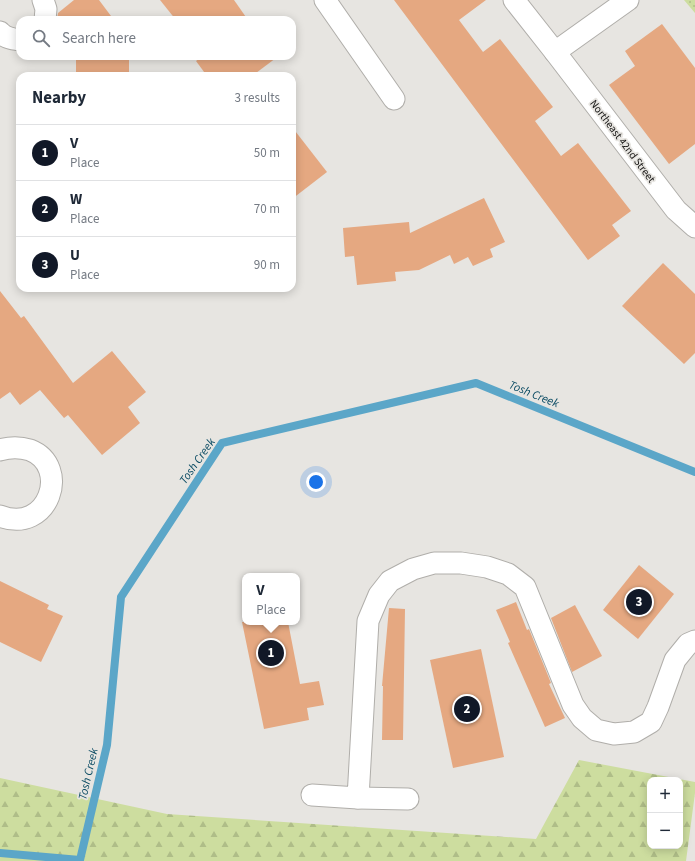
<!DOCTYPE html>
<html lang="en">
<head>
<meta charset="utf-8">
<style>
  :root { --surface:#fff; --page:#f2f2f3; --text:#1f2937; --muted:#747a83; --line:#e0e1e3; --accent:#111827 }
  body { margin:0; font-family:"Source Sans 3",sans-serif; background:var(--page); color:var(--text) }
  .controls { position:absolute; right:12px; bottom:12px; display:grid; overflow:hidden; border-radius:8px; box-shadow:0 2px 10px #0003 }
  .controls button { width:36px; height:36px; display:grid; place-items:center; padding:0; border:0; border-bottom:1px solid var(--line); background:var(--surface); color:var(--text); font:20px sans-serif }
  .you { position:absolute; left:316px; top:482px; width:14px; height:14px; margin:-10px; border:3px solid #fff; border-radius:50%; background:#1a73e8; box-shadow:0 0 0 6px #1a73e833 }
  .badge { display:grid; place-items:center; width:26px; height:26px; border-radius:50%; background:var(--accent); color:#fff; font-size:13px; font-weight:700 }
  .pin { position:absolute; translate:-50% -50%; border:2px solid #fff; box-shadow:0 1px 4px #0006 }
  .popup { position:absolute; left:242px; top:573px; width:58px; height:52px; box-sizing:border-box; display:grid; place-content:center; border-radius:8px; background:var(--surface); filter:drop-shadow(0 1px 3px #0005); font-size:13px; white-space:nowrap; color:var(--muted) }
  .popup b { font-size:15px; color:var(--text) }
  .popup::after { content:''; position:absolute; left:50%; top:100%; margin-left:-8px; border:8px solid transparent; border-top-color:var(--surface) }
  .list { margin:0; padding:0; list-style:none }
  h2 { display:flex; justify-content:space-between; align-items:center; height:52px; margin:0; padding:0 16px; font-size:17px }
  h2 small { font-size:13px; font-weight:400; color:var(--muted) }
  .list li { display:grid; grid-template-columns:26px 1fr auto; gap:12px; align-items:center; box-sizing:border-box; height:56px; padding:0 16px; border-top:1px solid var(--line) }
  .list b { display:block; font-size:15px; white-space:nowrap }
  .list p { margin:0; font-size:13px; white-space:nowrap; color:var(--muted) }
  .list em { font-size:13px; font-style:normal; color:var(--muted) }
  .icon { flex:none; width:22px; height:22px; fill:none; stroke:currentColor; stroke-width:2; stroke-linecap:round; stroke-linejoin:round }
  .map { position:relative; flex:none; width:695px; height:861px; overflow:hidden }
  .search { position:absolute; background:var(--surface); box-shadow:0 2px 10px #0003; left:16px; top:16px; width:280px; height:44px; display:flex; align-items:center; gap:10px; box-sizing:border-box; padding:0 14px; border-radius:12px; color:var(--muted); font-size:15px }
  .panel { position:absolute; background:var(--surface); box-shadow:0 2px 10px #0003; left:16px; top:72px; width:280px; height:220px; border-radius:12px }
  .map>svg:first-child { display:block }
  .grass { fill:url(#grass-dots) }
  .forest { fill:url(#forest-firs); fill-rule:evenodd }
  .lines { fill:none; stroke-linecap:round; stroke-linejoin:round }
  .stream { stroke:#5ba6c8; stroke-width:8 }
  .building { fill:#e5a881 }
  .minor-casing { stroke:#b0aeaa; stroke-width:23 }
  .minor { stroke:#fff; stroke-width:21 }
  .labels { text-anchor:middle; stroke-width:3.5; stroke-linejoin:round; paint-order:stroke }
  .street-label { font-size:11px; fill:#171615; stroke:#e7e5e1 }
  .water-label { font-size:12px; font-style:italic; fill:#0c4c64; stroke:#e7e5e1 }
</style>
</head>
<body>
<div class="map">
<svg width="695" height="861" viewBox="0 0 695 861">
  <defs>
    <pattern id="grass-dots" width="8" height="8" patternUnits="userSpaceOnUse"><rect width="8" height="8" fill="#cddd9f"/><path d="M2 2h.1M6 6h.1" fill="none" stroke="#afbd88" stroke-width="1.8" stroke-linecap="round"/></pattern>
    <pattern id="forest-firs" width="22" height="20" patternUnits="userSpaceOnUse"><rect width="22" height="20" fill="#cddd9f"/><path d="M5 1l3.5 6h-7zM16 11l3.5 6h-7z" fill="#afbd88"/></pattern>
  </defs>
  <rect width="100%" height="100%" fill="#e7e5e1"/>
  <path class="grass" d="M684 0H695V13Z"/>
  <path class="forest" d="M579 760 695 782V793L686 861H0V778L167 814 536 839ZM650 780H680V846H650Z"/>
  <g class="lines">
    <path class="stream" d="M0 853 80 860 107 745 121 597 222 443 476 383 695 472"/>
  </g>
  <g class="building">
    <path d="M74 0H99L114 20H57L58 13Z"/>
    <path d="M160 0H234L248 20H176Z"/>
    <path d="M394 0H486L459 20 483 52 500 39 553 107 535 121 561 156 578 143 631 211 612 225 620 236 588 260Z"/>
    <path d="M662 24 695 68V144L669 164 609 85 635 66 625 51Z"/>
    <rect x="76" y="56" width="53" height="20"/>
    <path d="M203 56H275L276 58 252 76H207L196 61Z"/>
    <path d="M292 127 327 172 292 199Z"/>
    <path d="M484 198 505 242 490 249 493 257 473 266 468 257 454 264 450 255 419 270 395 272 396 281 357 285 354 256 345 257 343 228 409 222 410 233Z"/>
    <path d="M663 263 695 294V353L684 364 622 306Z"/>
    <path d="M0 291 21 318 24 316 73 383 112 351 146 392 128 407 140 423 102 455 68 415 64 418 40 390 20 405 10 392 0 399Z"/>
    <path d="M639 565 674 594 638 639 603 610Z"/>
    <path d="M0 581 49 605 47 609 63 616 41 662 0 642Z"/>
    <path d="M516 602 527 630 529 629 551 683 549 684 565 718 545 727 508 643 510 642 496 610Z"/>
    <path d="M575 605 602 656 572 672 551 618Z"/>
    <path d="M389 608 405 609 403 740H382L383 686H382Z"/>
    <path d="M242 622H288L300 684 319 681 324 705 307 708 309 720 264 729Z"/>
    <path d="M481 649 504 757 453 768 430 660Z"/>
  </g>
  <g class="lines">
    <defs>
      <g id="minor">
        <path d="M43 0 46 9 45 20"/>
        <path d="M325 0 394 99"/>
        <path d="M514 0 555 52 676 210 695 227"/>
        <path d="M0 32C5 38 12 39 20 40"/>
        <path d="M555 52 628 0"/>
        <path d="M0 450C10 447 20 447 30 450 71 466 49 535 0 516"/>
        <path d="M312 795 358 798 368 621 379 595 390 581 413 569 434 563H461L487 567 508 574 525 587 573 705 582 718 596 730 614 734 634 732 651 722 658 707 675 660 688 644 695 641"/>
        <path d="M358 798 408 799"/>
      </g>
    </defs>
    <use href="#minor" class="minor-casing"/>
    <use href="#minor" class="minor"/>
  </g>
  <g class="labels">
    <g class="street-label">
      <text transform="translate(623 141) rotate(53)" y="4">Northeast 42nd Street</text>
    </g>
    <g class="water-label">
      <text transform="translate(534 394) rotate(22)" y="4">Tosh Creek</text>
      <text transform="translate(197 461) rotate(-55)" y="4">Tosh Creek</text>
      <text transform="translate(88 774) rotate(-77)" y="4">Tosh Creek</text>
    </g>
  </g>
</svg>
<div class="controls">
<button>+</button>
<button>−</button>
</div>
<div class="you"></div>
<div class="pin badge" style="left:271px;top:653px">1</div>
<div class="popup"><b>V</b>Place</div>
<div class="pin badge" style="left:467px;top:709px">2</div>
<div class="pin badge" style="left:639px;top:602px">3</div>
<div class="search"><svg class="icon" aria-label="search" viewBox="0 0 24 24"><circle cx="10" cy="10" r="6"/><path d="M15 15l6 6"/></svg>Search here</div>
<section class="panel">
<h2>Nearby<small>3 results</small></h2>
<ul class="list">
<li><span class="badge">1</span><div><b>V</b><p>Place</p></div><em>50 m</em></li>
<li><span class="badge">2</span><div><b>W</b><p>Place</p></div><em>70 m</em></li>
<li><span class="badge">3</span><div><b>U</b><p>Place</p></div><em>90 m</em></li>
</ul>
</section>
</div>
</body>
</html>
